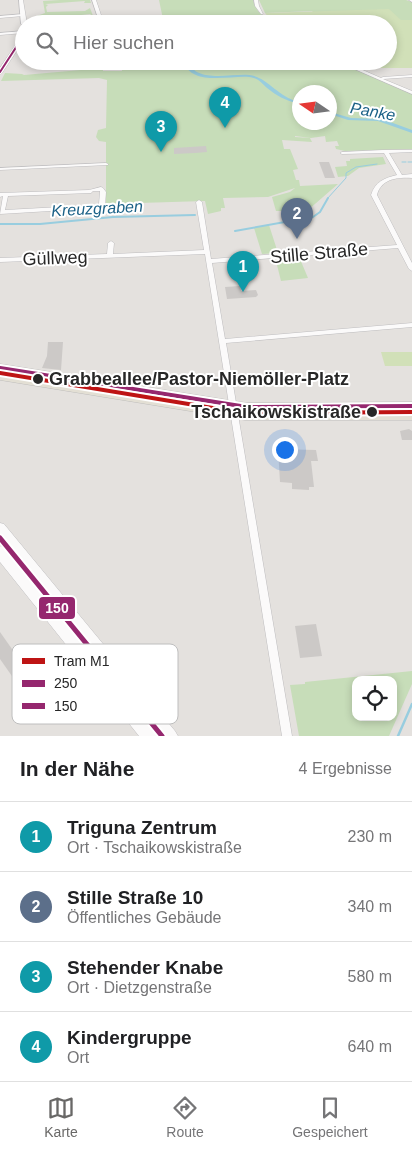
<!DOCTYPE html>
<html lang="de">
<head>
<meta charset="utf-8">
<style>
  :root { --surface:#fff; --page:#f2f2f2; --text:#202124; --muted:#757577; --line:#e0e0e0; --accent:#696867 }
  body { margin:0; font-family:Arial,sans-serif; background:var(--page); color:var(--text) }
  .controls { position:absolute; right:15px; bottom:15px; display:grid; overflow:hidden; border-radius:10px; box-shadow:0 2px 8px #0003 }
  .controls button { width:45px; height:45px; display:grid; place-items:center; padding:0; border:0; border-bottom:1px solid var(--line); background:var(--surface); color:var(--text); font:25px sans-serif }
  .compass { position:absolute; left:292px; top:85px; width:45px; height:45px; border-radius:50%; background:var(--surface); box-shadow:0 2px 8px #0003; rotate:283deg }
  .you { position:absolute; left:284px; top:449px; width:18px; height:18px; margin:-12px; border:4px solid #fff; border-radius:50%; background:#1a73e8; box-shadow:0 0 0 8px #1a73e833 }
  .badge { display:grid; place-items:center; width:32px; height:32px; border-radius:50%; background:var(--accent); color:#fff; font-size:16px; font-weight:700 }
  .pin { position:absolute; translate:-50% -41px; filter:drop-shadow(0 1px 2px #0008) }
  .pin::after { content:''; position:absolute; top:26px; width:18px; height:15px; background:inherit; clip-path:polygon(0 0,100% 0,50% 100%) }
  .list { margin:0; padding:0; list-style:none }
  h2 { display:flex; justify-content:space-between; align-items:center; height:65px; margin:0; padding:0 20px; font-size:21px }
  h2 small { font-size:16px; font-weight:400; color:var(--muted) }
  .list li { display:grid; grid-template-columns:32px 1fr auto; gap:15px; align-items:center; box-sizing:border-box; height:70px; padding:0 20px; border-top:1px solid var(--line) }
  .list b { display:block; font-size:19px; white-space:nowrap }
  .list p { margin:0; font-size:16px; white-space:nowrap; color:var(--muted) }
  .list em { font-size:16px; font-style:normal; color:var(--muted) }
  .icon { flex:none; width:28px; height:28px; fill:none; stroke:currentColor; stroke-width:2; stroke-linecap:round; stroke-linejoin:round }
  .map { position:relative; flex:none; width:412px; height:736px; overflow:hidden }
  .search { position:absolute; background:var(--surface); box-shadow:0 2px 8px #0003; left:15px; right:15px; top:15px; height:55px; display:flex; align-items:center; gap:12px; box-sizing:border-box; padding:0 18px; border-radius:28px; color:var(--muted); font-size:19px }
  .sheet { height:345px; background:var(--surface) }
  nav { display:flex; justify-content:space-around; align-items:center; box-sizing:border-box; height:70px; border-top:1px solid var(--line); background:var(--surface); font-size:14px; color:var(--muted) }
  nav a { display:grid; justify-items:center; gap:2px }
  nav .on { color:var(--accent) }
  .map>svg:first-child { display:block }
  .green { fill:#c7ddb9; fill-rule:evenodd }
  .pitch { fill:#d1e0b8 }
  .water { fill:#98cddf }
  .lines { fill:none; stroke-linecap:round; stroke-linejoin:round }
  .stream-far2 { stroke:#98cddf; stroke-width:1 }
  .stream-far1 { stroke:#98cddf; stroke-width:2 }
  .stream { stroke:#98cddf; stroke-width:2.5 }
  .building { fill:#ccc9c7 }
  .street-casing { stroke:#bebdbf; stroke-width:1 }
  .secondary-casing { stroke:#bebdbf; stroke-width:1 }
  .primary-casing { stroke:#bebdbc; stroke-width:1 }
  .street { fill:#fbfafa; fill-rule:evenodd }
  .secondary { fill:#fbfafa; fill-rule:evenodd }
  .primary { fill:#e3dfd4; fill-rule:evenodd }
  .bus-1-far1-casing { stroke:#fff; stroke-width:4 }
  .bus-1-casing { stroke:#fff; stroke-width:8 }
  .bus-2-casing { stroke:#fff; stroke-width:9 }
  .bus-1-far1 { stroke:#95276e; stroke-width:2 }
  .bus-1 { stroke:#95276e; stroke-width:4 }
  .bus-2 { stroke:#95276e; stroke-width:5 }
  .tram-1-casing { stroke:#fff; stroke-width:8 }
  .tram-1 { stroke:#be1414; stroke-width:4 }
  .stop-dot { fill:#272727; stroke:#fff; stroke-width:2 }
  .labels { text-anchor:middle; stroke-width:4; stroke-linejoin:round; paint-order:stroke }
  .far-water-label { font-size:16px; font-style:italic; fill:#1b6187; stroke:#fff }
  .street-label { font-size:18px; fill:#272727; stroke:#fff }
  .stop-label { font-size:18px; font-weight:bold; fill:#272727; stroke:#fff; text-anchor:start }
  .key { fill:#fff; stroke:#bebebe; stroke-width:1 }
  .key-label { font-size:14px; fill:#272727 }
  .line-badge { stroke:#fff; stroke-width:2 }
  .badge-label { font-size:14px; text-anchor:middle; font-weight:bold; fill:#fff }
</style>
</head>
<body>
<div class="map">
<svg width="412" height="736" viewBox="0 0 412 736">
  <rect width="100%" height="100%" fill="#e4e1de"/>
  <g class="green">
    <path d="M60 0H90L91 3H84L85 1 45 4 48 5 46 7 47 12 85 11 90 8 93 16 90 14 37 20V16L45 13 43 1Z"/>
    <path d="M159 0H253L258 11 271 24H164Z"/>
    <path d="M259 0H406L412 2V35L388 24H323L312 11 265 13Z"/>
    <path d="M121 61H336L412 94V149L345 151 336 149 335 146H339L337 141 326 142 325 136 311 138 295 136V137L310 138 312 142 282 140 284 149H290L298 169 293 170 296 180H299L300 186 338 184 300 217 293 219 290 211H276L272 197 290 192 295 188 268 197 223 198 225 208H221V211L208 214 205 201 106 204V142L99 141 96 137 98 130 106 128 107 80 99 78 1 81 5 73 22 74 24 75 92 69V66H103V71H122ZM300 92H330V122H300Z"/>
    <path d="M383 157 386 164 359 168 348 176 338 177 335 167 347 166 346 161H350V159Z"/>
    <path d="M269 225 278 253 262 254 254 228Z"/>
    <path d="M300 259 308 278 281 281 276 261Z"/>
    <path d="M412 671V684L389 736H299L290 685 305 684V682ZM356 680H393V717H356Z"/>
  </g>
  <g class="pitch">
    <path d="M389 9 401 20H412V68H378L369 61H388V24H274L265 13Z"/>
    <path d="M381 352H412V366H385Z"/>
  </g>
  <g class="water">
    <path d="M184 61H189C194 84 233 73 249 75 268 77 276 96 299 102V104C289 101 280 98 271 91 262 85 260 78 249 77 231 75 190 87 184 61Z"/>
    <path d="M330 112 351 118 382 119 412 130V133L378 121 348 120 330 114Z"/>
  </g>
  <g class="lines">
    <g class="stream-far2">
      <path d="M402 162H406"/>
      <path d="M408 162H412"/>
      <path d="M327 199 346 178V173L356 167 377 164"/>
    </g>
    <g class="stream-far1">
      <path d="M0 224H40L113 217 195 215"/>
      <path d="M235 231 313 217 320 212 328 198"/>
    </g>
    <path class="stream" d="M398 736 412 704"/>
  </g>
  <g class="building">
    <path d="M206 146 207 152 195 153 174 154V148Z"/>
    <path d="M319 162H329L335 178H325Z"/>
    <path d="M240 286 241 291 256 290 258 295 256 297 227 299 225 287Z"/>
    <path d="M48 342H63L61 370 42 368 47 356Z"/>
    <path d="M409 429 412 431V440H402L400 431Z"/>
    <path d="M278 449 316 450 318 461H311L314 487H309V490L292 489V483L280 482Z"/>
    <path d="M316 624 322 656 300 658 295 626Z"/>
    <path d="M0 632 26 669 14 679 0 659Z"/>
  </g>
  <g class="lines">
    <defs>
      <g id="street">
        <path d="M92 0H96L104 24H100Z"/>
        <path d="M254 0H258L259 6 263 14H261L255 6Z"/>
        <path d="M409 0H412V2Z"/>
        <path d="M24 14 23 16 0 18V16Z"/>
        <path d="M162 22 163 24H148L150 23Z"/>
        <path d="M24 31V33L0 35V33Z"/>
        <path d="M99 61H103L99 64 97 63Z"/>
        <path d="M336 61H342L381 78 383 77 412 75V77L383 79 412 91V94Z"/>
        <path d="M383 150H412V152L389 153 402 175 412 174V178C397 177 381 179 377 195L412 263V271L409 269 398 248 212 263 225 339 412 323V327L226 343 292 736H282L205 254 0 262V258L107 254 108 243 111 241 114 243 113 254 204 250 196 202 199 200 202 202 211 259 397 245 371 195C375 182 384 178 397 175L384 153 342 154 340 153 342 152Z"/>
        <path d="M106 163 108 164V165L0 170V168Z"/>
        <path d="M101 187 103 188 106 192 105 205 100 208 0 214 3 196 0 197V193L89 190ZM93 191H100V192L99 204 97 205 5 210 8 196 91 193Z"/>
      </g>
      <g id="secondary">
        <path d="M19 0H23L27 24H24V25L21 24Z"/>
        <path d="M24 33V40L2 73 0 74V68Z"/>
        <path d="M0 523 4 524 175 731 178 736H160L0 537Z"/>
        <path d="M0 546 4 548 154 731 157 736H139L0 562Z"/>
      </g>
      <path id="primary" d="M0 364 247 403 412 402V410H402H412V420H245L0 380Z"/>
    </defs>
    <use href="#street" class="street-casing"/>
    <use href="#secondary" class="secondary-casing"/>
    <use href="#primary" class="primary-casing"/>
    <use href="#street" class="street"/>
    <use href="#secondary" class="secondary"/>
    <use href="#primary" class="primary"/>
    <defs>
      <path id="bus-1-far1" d="M0 72 24 35"/>
      <path id="bus-1" d="M0 368 247 407 412 406"/>
      <path id="bus-2" d="M0 538 162 736"/>
    </defs>
    <use href="#bus-1-far1" class="bus-1-far1-casing"/>
    <use href="#bus-1" class="bus-1-casing"/>
    <use href="#bus-2" class="bus-2-casing"/>
    <use href="#bus-1-far1" class="bus-1-far1"/>
    <use href="#bus-1" class="bus-1"/>
    <use href="#bus-2" class="bus-2"/>
    <defs>
      <path id="tram-1" d="M0 373 231 411 290 413 412 412"/>
    </defs>
    <use href="#tram-1" class="tram-1-casing"/>
    <use href="#tram-1" class="tram-1"/>
  </g>
  <g class="stop-dot">
    <circle cx="38" cy="379" r="6"/>
    <circle cx="372" cy="412" r="6"/>
  </g>
  <g class="labels">
    <g class="far-water-label">
      <text transform="translate(373 111) rotate(10)" y="6">Panke</text>
      <text transform="translate(97 208) rotate(-3)" y="6">Kreuzgraben</text>
    </g>
    <g class="street-label">
      <text transform="translate(319 253) rotate(-5)" y="6">Stille Straße</text>
      <text transform="translate(55 258) rotate(-2)" y="6">Güllweg</text>
    </g>
    <g class="stop-label">
      <text x="49" y="385">Grabbeallee/Pastor-Niemöller-Platz</text>
      <text x="361" y="418" text-anchor="end">Tschaikowskistraße</text>
    </g>
  </g>
  <rect x="12" y="644" width="166" height="80" rx="8" class="key"/>
  <rect x="22" y="658" width="23" height="6" fill="#be1414"/>
  <rect x="22" y="680" width="23" height="7" fill="#95276e"/>
  <rect x="22" y="703" width="23" height="6" fill="#95276e"/>
  <g class="key-label">
    <text x="54" y="666">Tram M1</text>
    <text x="54" y="688">250</text>
    <text x="54" y="711">150</text>
  </g>
  <rect class="line-badge" x="38" y="596" width="38" height="24" rx="5" fill="#95276e"/>
  <g class="badge-label">
    <text x="57" y="613">150</text>
  </g>
</svg>
<div class="controls">
<button><svg class="icon" aria-label="locate" viewBox="0 0 24 24"><circle cx="12" cy="12" r="6"/><path d="M12 2v4M12 18v4M2 12h4M18 12h4"/></svg></button>
</div>
<svg class="compass" viewBox="-18 -18 36 36"><path d="M0-13l5 13h-10z" fill="#e53935"/><path d="M0 13l5-13h-10z" fill="#757577"/></svg>
<div class="you"></div>
<div class="pin badge" style="left:243px;top:292px;background:#0f9aa8">1</div>
<div class="pin badge" style="left:297px;top:239px;background:#5c6f8a">2</div>
<div class="pin badge" style="left:161px;top:152px;background:#0f9aa8">3</div>
<div class="pin badge" style="left:225px;top:128px;background:#0f9aa8">4</div>
<div class="search"><svg class="icon" aria-label="search" viewBox="0 0 24 24"><circle cx="10" cy="10" r="6"/><path d="M15 15l6 6"/></svg>Hier suchen</div>
</div>
<section class="sheet">
<h2>In der Nähe<small>4 Ergebnisse</small></h2>
<ul class="list">
<li><span class="badge" style="background:#0f9aa8">1</span><div><b>Triguna Zentrum</b><p>Ort · Tschaikowskistraße</p></div><em>230 m</em></li>
<li><span class="badge" style="background:#5c6f8a">2</span><div><b>Stille Straße 10</b><p>Öffentliches Gebäude</p></div><em>340 m</em></li>
<li><span class="badge" style="background:#0f9aa8">3</span><div><b>Stehender Knabe</b><p>Ort · Dietzgenstraße</p></div><em>580 m</em></li>
<li><span class="badge" style="background:#0f9aa8">4</span><div><b>Kindergruppe</b><p>Ort</p></div><em>640 m</em></li>
</ul>
</section>
<nav>
<a class="on"><svg class="icon" aria-label="map" viewBox="0 0 24 24"><path d="M3 6l6-2 6 2 6-2v14l-6 2-6-2-6 2zM9 4v14M15 6v14"/></svg>Karte</a>
<a><svg class="icon" aria-label="directions" viewBox="0 0 24 24"><path d="M12 3l9 9-9 9-9-9zM9 14v-3h6M13 9l2 2-2 2"/></svg>Route</a>
<a><svg class="icon" aria-label="saved" viewBox="0 0 24 24"><path d="M7 4h10v16l-5-4-5 4z"/></svg>Gespeichert</a>
</nav>
</body>
</html>
